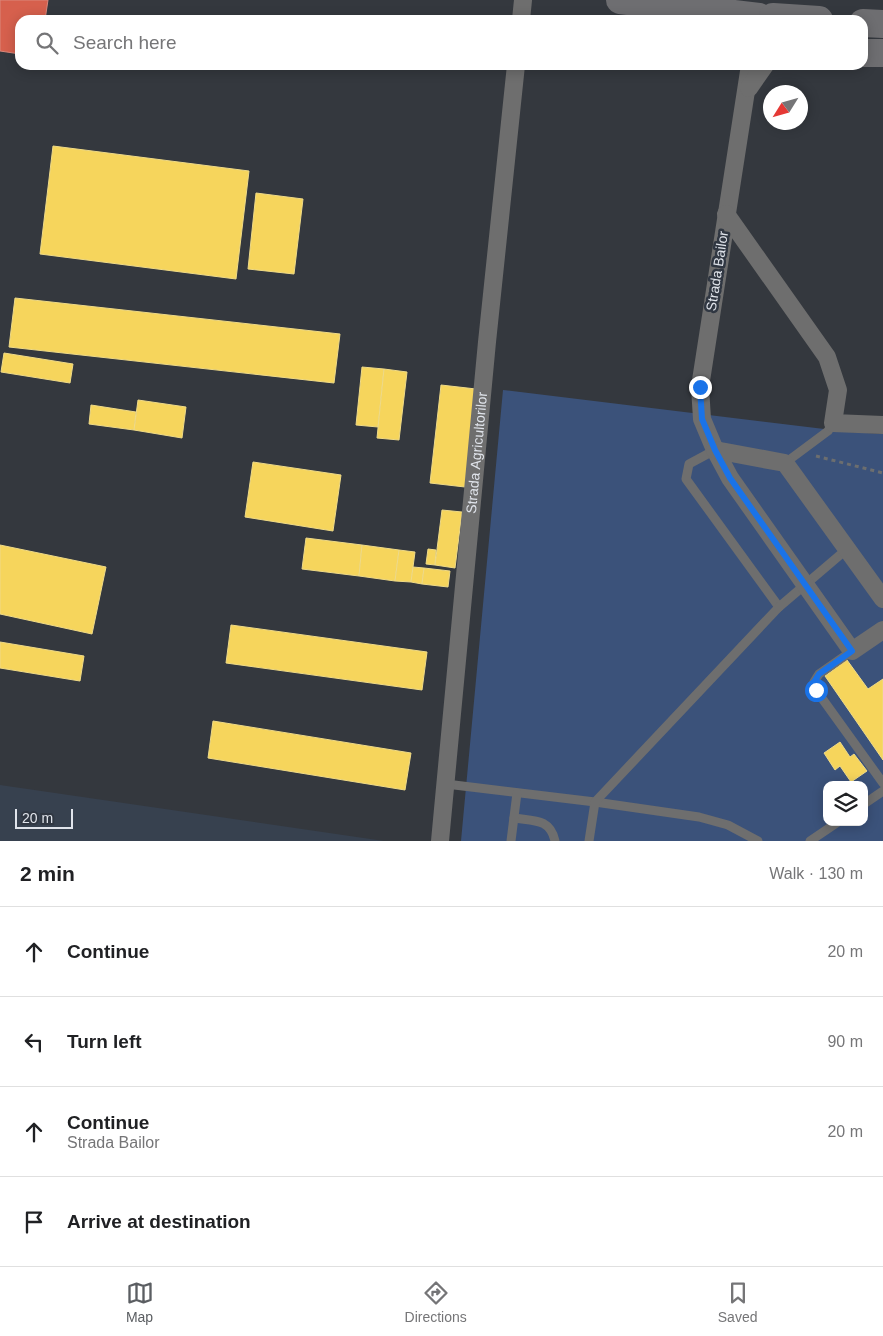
<!DOCTYPE html>
<html lang="en">
<head>
<meta charset="utf-8">
<style>
  :root { --surface:#fff; --page:#f2f2f2; --text:#202124; --muted:#757577; --line:#e0e0e0; --accent:#5b5e62 }
  body { margin:0; font-family:Arial,sans-serif; background:var(--page); color:var(--text) }
  .controls { position:absolute; right:15px; bottom:15px; display:grid; overflow:hidden; border-radius:10px; box-shadow:0 2px 12px #0003 }
  .controls button { width:45px; height:45px; display:grid; place-items:center; padding:0; border:0; border-bottom:1px solid var(--line); background:var(--surface); color:var(--text); font:25px sans-serif }
  .compass { position:absolute; left:763px; top:85px; width:45px; height:45px; border-radius:50%; background:var(--surface); box-shadow:0 2px 12px #0003; rotate:233deg }
  .scale { position:absolute; left:15px; bottom:12px; width:58px; box-sizing:border-box; padding-left:5px; border:2px solid #e0e4eb; border-top:0; font-size:14px; line-height:18px; white-space:nowrap; color:#e0e4eb; -webkit-text-stroke:4px #303742; paint-order:stroke }
  .stop { position:absolute; width:15px; height:15px; margin:-11px; border:4px solid #1a73e8; border-radius:50%; background:#fff }
  .stop.end { background:#1a73e8; border-color:#fff; box-shadow:0 1px 5px #0008 }
  .list { margin:0; padding:0; list-style:none }
  h2 { display:flex; justify-content:space-between; align-items:center; height:65px; margin:0; padding:0 20px; font-size:21px }
  h2 small { font-size:16px; font-weight:400; color:var(--muted) }
  .list li { display:grid; grid-template-columns:32px 1fr auto; gap:15px; align-items:center; box-sizing:border-box; height:90px; padding:0 20px; border-top:1px solid var(--line) }
  .list b { display:block; font-size:19px; white-space:nowrap }
  .list p { margin:0; font-size:16px; white-space:nowrap; color:var(--muted) }
  .list em { font-size:16px; font-style:normal; color:var(--muted) }
  .icon { flex:none; width:28px; height:28px; fill:none; stroke:currentColor; stroke-width:2; stroke-linecap:round; stroke-linejoin:round }
  .map { position:relative; flex:none; width:883px; height:841px; overflow:hidden }
  .search { position:absolute; background:var(--surface); box-shadow:0 2px 12px #0003; left:15px; right:15px; top:15px; height:55px; display:flex; align-items:center; gap:12px; box-sizing:border-box; padding:0 18px; border-radius:15px; color:var(--muted); font-size:19px }
  .sheet { height:425px; background:var(--surface) }
  nav { display:flex; justify-content:space-around; align-items:center; box-sizing:border-box; height:70px; border-top:1px solid var(--line); background:var(--surface); font-size:14px; color:var(--muted) }
  nav a { display:grid; justify-items:center; gap:2px }
  nav .on { color:var(--accent) }
  .map>svg:first-child { display:block }
  .built { fill:#37414f }
  .green { fill:#3b527a; fill-rule:evenodd }
  .homes { fill:#f6d55c; stroke:#efda87 }
  .shops { fill:#d6604d; stroke:#d9887c }
  .lines { fill:none; stroke-linecap:round; stroke-linejoin:round }
  .path { stroke:#6c6e6f; stroke-width:3; stroke-dasharray:4 4; stroke-linecap:butt }
  .lane { stroke:#6e6e6e; stroke-width:9 }
  .street { stroke:#6e6e6e; stroke-width:18 }
  .primary { stroke:#6e6e71; stroke-width:28 }
  .route { stroke:#1a73e8; stroke-width:6 }
  .labels { text-anchor:middle; stroke-width:5; stroke-linejoin:round; paint-order:stroke }
  .street-label { font-size:14px; fill:#e0e4eb; stroke:#303742 }
</style>
</head>
<body>
<div class="map">
<svg width="883" height="841" viewBox="0 0 883 841">
  <rect width="100%" height="100%" fill="#34383e"/>
  <path class="built" d="M0 785 384 841H0Z"/>
  <path class="green" d="M503 390 849 432 883 434V841H461ZM827 785H864V822H827Z"/>
  <g class="homes">
    <path d="M53 146 249 171 236 279 40 254Z"/>
    <path d="M256 193 303 199 294 274 248 269Z"/>
    <path d="M15 298 340 334 334 383 9 347Z"/>
    <path d="M4 353 73 364 70 383 1 372Z"/>
    <path d="M362 367 384 369 378 427 356 425Z"/>
    <path d="M384 369 407 372 399 440 377 438Z"/>
    <path d="M441 385 476 389 465 487 430 483Z"/>
    <path d="M138 400 186 407 182 438 134 430Z"/>
    <path d="M91 405 136 412 134 430 89 424Z"/>
    <path d="M253 462 341 475 333 531 245 517Z"/>
    <path d="M442 510 462 512 455 568 435 565Z"/>
    <path d="M306 538 362 545 359 576 302 569Z"/>
    <path d="M0 545 106 567 92 634 0 614Z"/>
    <path d="M362 545 399 550 395 581 359 576Z"/>
    <path d="M428 549 436 550 435 565 426 564Z"/>
    <path d="M399 550 415 552 411 582 395 581Z"/>
    <path d="M413 567 424 568 422 584 411 582Z"/>
    <path d="M424 568 450 571 448 587 422 584Z"/>
    <path d="M231 625 427 652 422 690 226 663Z"/>
    <path d="M0 642 84 656 80 681 0 668Z"/>
    <path d="M847 660 868 689 883 679V760L825 676Z"/>
    <path d="M213 721 411 753 405 790 208 758Z"/>
    <path d="M840 742 850 757 854 754 867 771 851 782 840 766 835 770 824 753Z"/>
  </g>
  <path class="shops" d="M0 0H48L45 20H20V54L0 51Z"/>
  <g class="lines">
    <path class="path" d="M816 456 883 473"/>
    <g class="lane">
      <path d="M715 450 689 464 686 479 779 607"/>
      <path d="M785 463 828 431 833 423"/>
      <path d="M852 651 819 674 814 682 816 690 883 783"/>
      <path d="M446 784 595 802 699 817 728 825 758 841"/>
      <path d="M864 804 883 791"/>
      <path d="M514 818C533 821 550 818 555 841"/>
      <path d="M511 841 517 793"/>
      <path d="M589 841 595 802 779 607 847 549"/>
      <path d="M810 841 838 822"/>
    </g>
    <g class="street">
      <path d="M521 20 523 0"/>
      <path d="M750 65 700 387 702 419 715 450 730 478 852 651 883 630"/>
      <path d="M749 88 765 65"/>
      <path d="M726 214 827 357 838 390 833 423 883 425"/>
      <path d="M715 450 785 463 883 599"/>
      <path id="s1" d="M440 841 487 342 516 65"/>
    </g>
    <g class="primary">
      <path d="M620 0 759 17"/>
      <path d="M773 17 819 20"/>
      <path d="M863 23 883 24"/>
      <path d="M863 53H883"/>
    </g>
  </g>
  <g class="lines">
    <path class="route" d="M700 387 702 419 715 450 730 478 852 651 819 674 814 682 816 690"/>
  </g>
  <g class="labels">
    <g class="street-label">
      <text transform="translate(717 271) rotate(-81)" y="5">Strada Bailor</text>
      <text dy="5" stroke="none"><textPath href="#s1" startOffset="390">Strada Agricultorilor</textPath></text>
    </g>
  </g>
</svg>
<div class="controls">
<button><svg class="icon" aria-label="layers" viewBox="0 0 24 24"><path d="M12 4l9 5-9 5-9-5zM3 14l9 5 9-5"/></svg></button>
</div>
<svg class="compass" viewBox="-18 -18 36 36"><path d="M0-13l5 13h-10z" fill="#e53935"/><path d="M0 13l5-13h-10z" fill="#757577"/></svg>
<div class="scale">20 m</div>
<div class="stop" style="left:816px;top:690px"></div>
<div class="stop end" style="left:700px;top:387px"></div>
<div class="search"><svg class="icon" aria-label="search" viewBox="0 0 24 24"><circle cx="10" cy="10" r="6"/><path d="M15 15l6 6"/></svg>Search here</div>
</div>
<section class="sheet">
<h2>2 min<small>Walk · 130 m</small></h2>
<ul class="list">
<li><svg class="icon" aria-label="ahead" viewBox="0 0 24 24"><path d="M12 20V5M6 11l6-6 6 6"/></svg><div><b>Continue</b></div><em>20 m</em></li>
<li><svg class="icon" aria-label="left" viewBox="0 0 24 24"><path d="M17 20v-9H6M10 6l-5 5 5 5"/></svg><div><b>Turn left</b></div><em>90 m</em></li>
<li><svg class="icon" aria-label="ahead" viewBox="0 0 24 24"><path d="M12 20V5M6 11l6-6 6 6"/></svg><div><b>Continue</b><p>Strada Bailor</p></div><em>20 m</em></li>
<li><svg class="icon" aria-label="arrive" viewBox="0 0 24 24"><path d="M6 21V4h12l-3 4 3 4H6"/></svg><div><b>Arrive at destination</b></div></li>
</ul>
</section>
<nav>
<a class="on"><svg class="icon" aria-label="map" viewBox="0 0 24 24"><path d="M3 6l6-2 6 2 6-2v14l-6 2-6-2-6 2zM9 4v14M15 6v14"/></svg>Map</a>
<a><svg class="icon" aria-label="directions" viewBox="0 0 24 24"><path d="M12 3l9 9-9 9-9-9zM9 14v-3h6M13 9l2 2-2 2"/></svg>Directions</a>
<a><svg class="icon" aria-label="saved" viewBox="0 0 24 24"><path d="M7 4h10v16l-5-4-5 4z"/></svg>Saved</a>
</nav>
</body>
</html>
